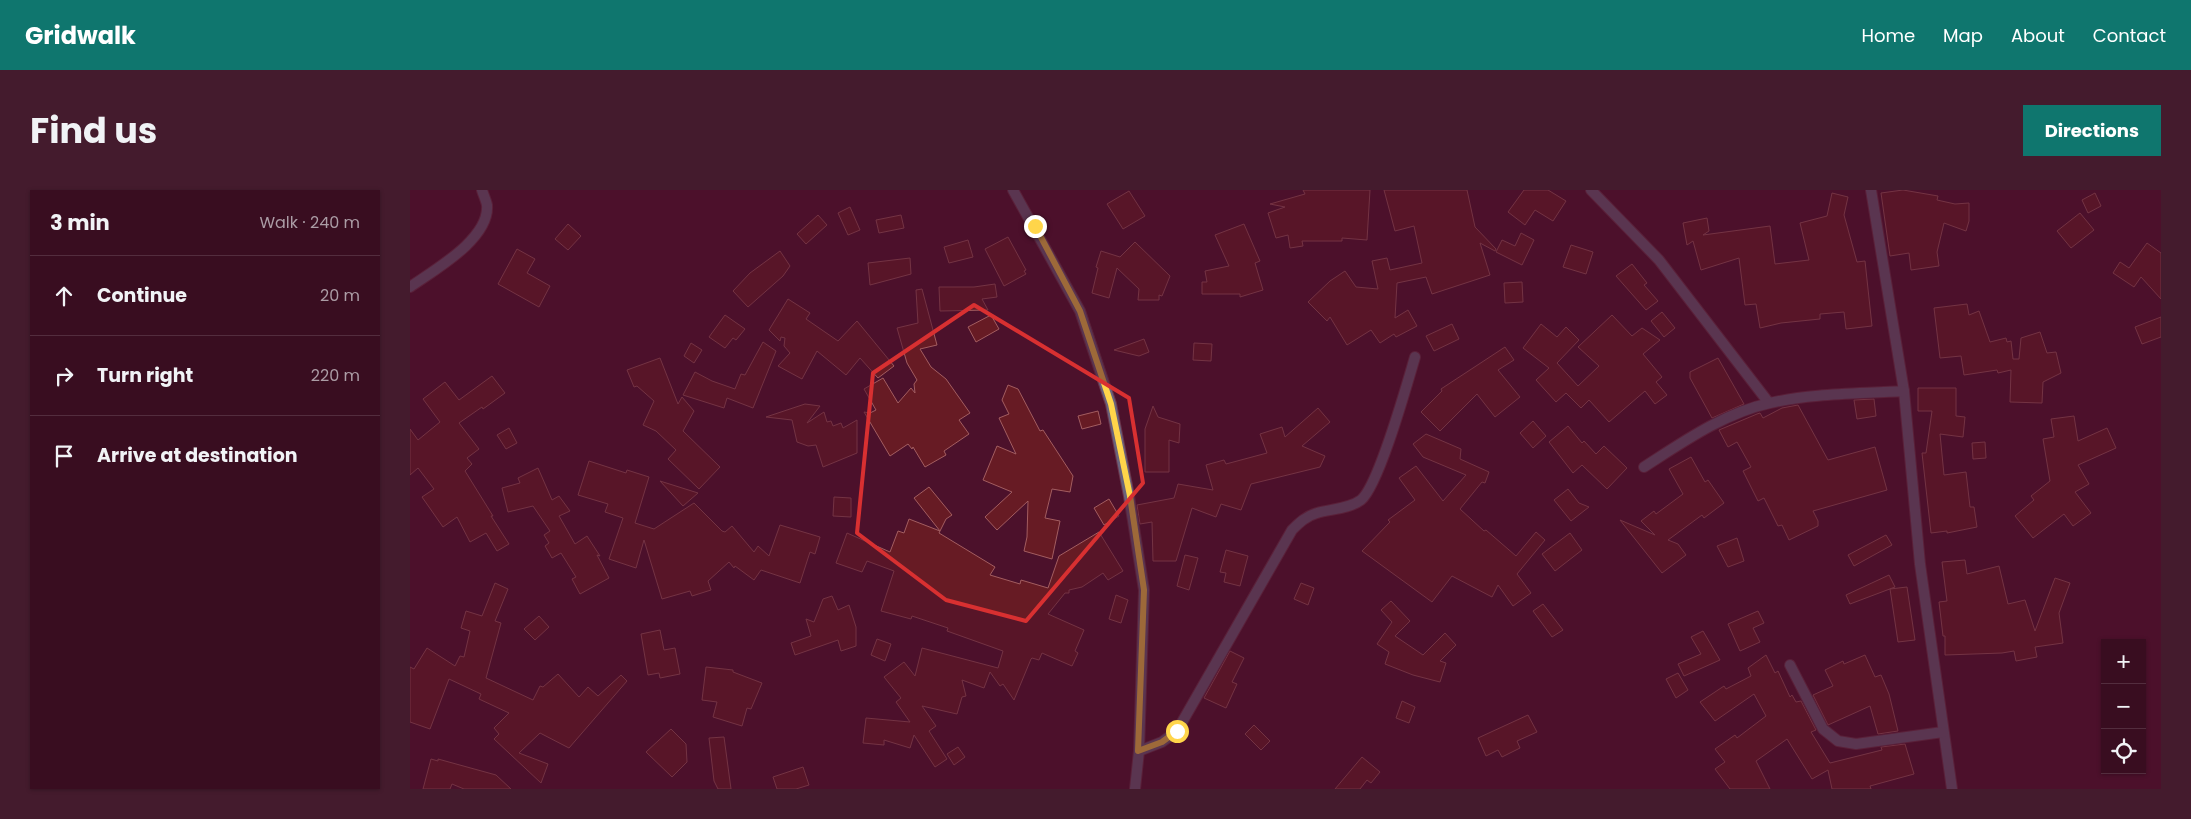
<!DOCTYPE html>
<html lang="en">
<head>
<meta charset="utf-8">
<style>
  :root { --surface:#390d20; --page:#441b2d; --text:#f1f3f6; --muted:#ab9ca5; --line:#532d3e; --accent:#0f766e }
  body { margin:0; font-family:Poppins,sans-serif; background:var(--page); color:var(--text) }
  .controls { position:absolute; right:15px; bottom:15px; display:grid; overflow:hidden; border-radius:0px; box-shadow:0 1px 4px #0004 }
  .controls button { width:45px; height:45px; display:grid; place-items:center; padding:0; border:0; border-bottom:1px solid var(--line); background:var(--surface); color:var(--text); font:25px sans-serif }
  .stop { position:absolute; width:15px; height:15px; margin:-11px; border:4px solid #ffd54a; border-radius:50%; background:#fff }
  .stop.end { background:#ffd54a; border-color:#fff; box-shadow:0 1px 5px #0008 }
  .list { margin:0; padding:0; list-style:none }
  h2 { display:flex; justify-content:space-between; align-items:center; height:65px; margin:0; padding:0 20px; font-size:21px }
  h2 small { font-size:16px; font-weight:400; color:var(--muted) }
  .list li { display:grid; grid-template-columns:32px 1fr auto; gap:15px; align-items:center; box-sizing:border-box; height:80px; padding:0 20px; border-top:1px solid var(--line) }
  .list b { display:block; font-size:19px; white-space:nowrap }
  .list em { font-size:16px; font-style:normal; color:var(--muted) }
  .icon { flex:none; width:28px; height:28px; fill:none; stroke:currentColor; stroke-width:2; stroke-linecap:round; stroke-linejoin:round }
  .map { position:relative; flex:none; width:1751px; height:599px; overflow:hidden; border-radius:0px }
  header { display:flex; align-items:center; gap:30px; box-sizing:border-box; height:70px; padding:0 25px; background:var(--accent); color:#fff }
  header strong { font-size:24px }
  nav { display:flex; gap:28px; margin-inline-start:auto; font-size:18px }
  .intro { display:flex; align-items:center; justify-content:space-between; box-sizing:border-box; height:120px; padding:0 30px }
  h1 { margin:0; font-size:35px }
  .button { padding:12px 22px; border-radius:0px; background:var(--accent); color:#fff; font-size:18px; font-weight:700 }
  main { display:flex; gap:30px; padding:0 30px }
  aside { flex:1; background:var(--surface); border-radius:0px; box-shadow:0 1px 4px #0004 }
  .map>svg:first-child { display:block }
  .building { fill:#671b24; stroke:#a35d60 }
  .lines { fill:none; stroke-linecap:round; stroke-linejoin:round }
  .street-casing { stroke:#6a334a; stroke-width:12 }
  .street { stroke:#6a637c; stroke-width:10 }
  .route { stroke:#ffd54a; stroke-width:6 }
  .marked { fill:none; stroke:#d83031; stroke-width:4; stroke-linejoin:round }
</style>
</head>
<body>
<header>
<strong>Gridwalk</strong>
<nav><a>Home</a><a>Map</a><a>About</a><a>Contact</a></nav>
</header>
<div class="intro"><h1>Find us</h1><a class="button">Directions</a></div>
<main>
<aside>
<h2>3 min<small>Walk · 240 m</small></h2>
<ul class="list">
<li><svg class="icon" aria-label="ahead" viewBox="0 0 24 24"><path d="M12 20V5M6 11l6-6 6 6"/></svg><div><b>Continue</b></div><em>20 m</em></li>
<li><svg class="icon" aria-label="right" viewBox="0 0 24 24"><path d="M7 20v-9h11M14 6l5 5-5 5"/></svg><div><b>Turn right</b></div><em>220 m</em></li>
<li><svg class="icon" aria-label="arrive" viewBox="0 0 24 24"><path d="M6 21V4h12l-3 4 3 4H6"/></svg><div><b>Arrive at destination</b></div></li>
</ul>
</aside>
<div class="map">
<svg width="1751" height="599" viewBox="0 0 1751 599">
  <rect width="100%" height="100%" fill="#4c112b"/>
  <g class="building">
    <path d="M893 0H960L957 50 932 48V51H892L893 56 880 58 878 45 866 48 858 23 875 17 860 14 895 4Z"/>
    <path d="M974 0H1057L1065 37 1086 59 1085 61 1070 53 1080 85 1022 104 1016 87 987 93 985 128 998 120 1007 136 986 147 984 144 970 153 961 140 937 155 920 127 917 131 898 112 920 91 935 81 946 97 968 99 962 71 977 68 980 80 1012 73 1004 36 985 41Z"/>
    <path d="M1114 0H1138L1156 11 1143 31 1125 20 1115 35 1098 22Z"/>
    <path d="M1493 0 1528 6 1527 10 1545 14 1559 13V31L1556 41 1534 33 1527 62 1529 76 1501 80 1499 63 1480 66 1471 3Z"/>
    <path d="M719 1 735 26 713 39 697 14Z"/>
    <path d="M1422 3 1438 7 1434 25 1447 72 1455 71 1462 136 1436 139 1434 122 1410 124V129L1371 133 1350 138 1346 114 1335 115 1329 68 1291 80 1283 51 1277 55 1273 33 1297 28 1299 41 1293 45 1360 36 1365 74 1399 70 1390 33 1417 26Z"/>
    <path d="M1685 3 1691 16 1678 23 1672 10Z"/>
    <path d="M440 17 450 40 438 45 428 23Z"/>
    <path d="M1670 23 1684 40 1661 58 1647 41Z"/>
    <path d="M408 25 417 35 396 54 387 44Z"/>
    <path d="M491 25 494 38 469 43 466 30Z"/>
    <path d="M158 34 171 46 158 60 145 49Z"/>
    <path d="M834 34 850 71 845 73 853 100 830 107V104H792V92H797L795 81 819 76 805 45Z"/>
    <path d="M1111 43 1124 50 1112 75 1086 62 1092 50 1105 56Z"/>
    <path d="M598 47 616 80 614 81 616 84 594 96 575 59Z"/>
    <path d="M558 50 563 67 539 73 534 57Z"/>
    <path d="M725 52 760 86 752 106 749 105V110H728L729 99 707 78 699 108 682 103 688 78 686 77 691 61 710 67Z"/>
    <path d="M1737 53 1751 63V109L1731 87 1724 97 1703 83 1710 72 1719 78Z"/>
    <path d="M1161 55 1183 62 1176 84 1153 77Z"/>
    <path d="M107 59 125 69 117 83 140 96 129 117 88 94Z"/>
    <path d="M370 61 380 76 373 86 338 117 323 101 340 83Z"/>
    <path d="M500 68 501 84 460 95 458 73Z"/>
    <path d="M1222 74 1237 93 1234 95 1248 111 1236 120 1206 86Z"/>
    <path d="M1112 92 1113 112 1095 113 1094 93Z"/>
    <path d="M585 94 587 107 572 109 578 120 530 121 529 97H564Z"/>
    <path d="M512 99 527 155 510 159 521 177 536 189 560 223 549 230 559 244 534 261 536 265 515 277 503 257 502 259 498 254 480 266 454 222 460 223 466 220 454 199 473 188 488 213 501 198 505 203 504 194 507 190 497 173 487 138 508 133 506 100Z"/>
    <path d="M378 109 400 123 396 129 428 151 447 131 484 176 468 188 450 168 436 185 407 161 392 189 368 176 380 163 374 156 375 148 371 147 370 151 359 140Z"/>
    <path d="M1557 114 1559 125 1569 121 1580 152 1596 148 1597 152 1601 151 1603 169H1609L1611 148 1630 142 1637 163 1646 162 1651 183 1633 192 1632 213 1600 212 1601 180 1588 183 1587 180 1554 185 1551 166 1530 168 1524 118Z"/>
    <path d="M1252 122 1265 138 1254 147 1241 131Z"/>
    <path d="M315 125 335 139 326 150 323 148 315 158 299 147Z"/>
    <path d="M581 125 589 139 566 152 558 137Z"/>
    <path d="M1202 125 1222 146 1232 138 1250 150 1233 164 1252 187 1246 192 1257 205 1245 214 1235 201 1199 232 1179 210 1171 218 1156 203 1146 212 1126 190 1139 178 1113 158 1131 134 1147 147 1156 137 1169 150 1147 173 1168 196 1189 176 1168 157Z"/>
    <path d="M1751 127V147L1732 154 1725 137Z"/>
    <path d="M1042 134 1049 149 1024 161 1016 146Z"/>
    <path d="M734 149 739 162 729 166 704 160Z"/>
    <path d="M353 152 366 161 343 218 317 208 314 218 273 205 285 182 302 191 325 199 331 184 335 185Z"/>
    <path d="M281 153 292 160 284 173 274 166Z"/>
    <path d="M784 153 802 154 801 171 783 170Z"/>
    <path d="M1095 157 1104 170 1088 180 1110 207 1085 227 1067 204 1030 241 1011 222 1032 201 1031 199Z"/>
    <path d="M250 168 268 214 272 207 284 221 273 241 310 277 289 299 258 269 266 260 246 241 233 235 244 211 227 196 224 197 217 180Z"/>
    <path d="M1308 168 1334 214 1302 228 1280 188V182Z"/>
    <path d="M82 186 95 203 73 219 72 217 49 233 69 259 57 268 62 274 55 281 83 326H81L99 354 87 361 76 343 60 352 47 327 33 337 12 307 24 299 8 278 0 285V239L8 250 30 232 13 209 35 192 49 210Z"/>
    <path d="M598 195 608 199 630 241 633 240 663 286 660 302 642 299 635 328 650 331 642 369 614 361 617 347 618 311 587 340 575 327 602 302 573 290 587 256 606 264 589 228 599 224 592 210Z"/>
    <path d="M1508 198H1546V226L1555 227 1553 247 1530 244 1534 285 1556 282 1560 317H1564L1567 337 1537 343V341L1521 343 1512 263H1516L1522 221H1508Z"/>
    <path d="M1464 209 1466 226 1447 229 1444 210Z"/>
    <path d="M395 214 410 216 397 233 414 222 417 232 421 231 423 236 431 233 433 238 447 230V263L413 277 406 255 398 256 387 252 382 230 356 227Z"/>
    <path d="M1388 215 1418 270 1465 257 1477 300 1403 321 1408 331V336L1379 350 1372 335 1368 336 1354 308 1348 311 1333 281 1341 277 1327 252 1318 257 1309 240 1347 224 1350 223 1353 228 1372 218Z"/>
    <path d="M743 216 748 227 770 234 769 253 759 250V282H735V239Z"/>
    <path d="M908 218 920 232 892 256 915 266 910 277 841 294 831 320 811 314 806 327 782 318 766 371H743L742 332 730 334 727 315 764 308 768 294 803 300 796 275 814 270 816 274 857 263 850 244 872 237 875 247Z"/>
    <path d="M688 221 691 234 672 239 668 226Z"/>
    <path d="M1664 226 1668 251 1697 238 1706 258 1668 275 1679 294 1665 302 1681 323 1663 336 1654 324 1623 348 1605 326 1624 310 1621 306 1640 291 1633 249 1644 247 1641 229Z"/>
    <path d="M1123 231 1136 246 1123 258 1110 243Z"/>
    <path d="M1158 236 1172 253 1174 251 1186 264 1194 256 1217 278 1197 299 1172 275 1163 283 1139 252Z"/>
    <path d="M99 238 107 253 96 259 87 245Z"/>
    <path d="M1016 244 1051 259 1050 269 1079 282 1075 293 1072 292 1050 319 1074 341 1076 340 1106 366 1126 342 1135 350 1107 384 1121 403 1103 416 1088 395 1082 407 1042 386 1022 412 952 361 980 332 978 330 1005 310 989 288 1006 276 1033 311 1056 285 1013 267 1003 254Z"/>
    <path d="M1575 252 1576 268 1563 269 1562 253Z"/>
    <path d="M1281 267 1295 292 1298 290 1314 313 1294 328 1292 325 1258 350 1268 354 1276 365 1252 383 1210 330 1245 345 1231 331 1244 321 1246 324 1273 304 1259 279Z"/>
    <path d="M179 271 216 283 217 280 239 287 225 333 244 339 284 313 312 341 315 342 322 336 344 362 348 356 359 366 370 335 410 347 405 364 400 362 390 393 351 380 344 390 325 376 324 378 319 372 298 391 301 400 282 406 280 401 252 409 234 350 226 378 199 369 213 328 195 322 198 314 168 305Z"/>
    <path d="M128 278 142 310 149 306 160 321 149 326 165 354 177 346 190 366 187 365 199 388 170 404 162 389 166 387 151 363 142 368 135 356 139 353 134 345 140 341 123 316 98 322 92 298 110 293 108 288Z"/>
    <path d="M250 291 288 303 273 316Z"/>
    <path d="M519 297 542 325 536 329 530 341 504 308Z"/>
    <path d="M1158 299 1169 313 1179 317 1161 331 1144 310Z"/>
    <path d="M424 307 441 308V327L423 326Z"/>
    <path d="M699 309 709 326 694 335 684 318Z"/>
    <path d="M499 329 530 341 529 343 585 377 580 385 610 394 611 390 638 398 649 366 689 342 713 381 698 390 693 383 672 397 659 400V403H655L638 424 674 440 665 461 668 463 662 476 632 463 629 470 622 468 621 469 604 510 593 494 590 496 580 482 574 498 552 490 556 506 552 507 547 524 512 516 526 536 519 541 537 569 525 577 504 545 500 558 474 550V555L453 553 456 528 500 532 486 512 491 508 474 487 494 472 505 486 512 458 588 478 593 461 537 441 538 438 502 426 501 429 471 421 484 381 457 371 452 382 426 373 437 343 480 362 488 341 494 343Z"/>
    <path d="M1160 343 1172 360 1145 381 1132 364Z"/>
    <path d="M1476 345 1482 355 1444 376 1438 365Z"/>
    <path d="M1327 348 1334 371 1318 377 1307 356Z"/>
    <path d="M816 360 838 366 830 396 814 392 816 383 810 382Z"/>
    <path d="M775 365 788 368 779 400 767 396Z"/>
    <path d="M1555 370 1557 384 1589 376 1598 414 1615 410 1625 441 1645 388 1660 393 1649 423 1653 453 1625 457 1627 467 1606 471 1604 461 1592 463 1535 465V446H1533L1529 412 1537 411 1532 372Z"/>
    <path d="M1479 385 1485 397 1440 414 1436 405Z"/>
    <path d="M85 393 98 399 85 431 91 433 76 488 123 510 130 496 133 497 148 484 169 507 178 497 188 506 211 485 217 491 159 558 130 543 109 563 138 574 131 593 84 549 89 544 84 538 99 523 69 509 71 504 39 489 20 539 0 532V477L4 479 17 458 45 476 50 466 54 467 60 441 51 438 56 421 72 426Z"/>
    <path d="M891 393 904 398 898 415 884 409Z"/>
    <path d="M1497 397 1505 450 1488 452 1480 399Z"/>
    <path d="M706 405 718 410 711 433 699 429Z"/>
    <path d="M422 406 428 420 439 415 446 437V456L431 461 428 450 385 465 381 453 401 446 396 429 404 432 413 409Z"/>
    <path d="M981 411 1000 431 985 446 1013 465 1035 443 1046 455 1030 471 1036 473 1030 492 1003 485 975 474 979 462 967 454 982 432 971 420Z"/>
    <path d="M1133 414 1153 440 1142 447 1123 421Z"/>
    <path d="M1348 421 1354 433 1343 438 1350 452 1330 461 1318 434Z"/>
    <path d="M129 426 139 437 125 450 114 439Z"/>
    <path d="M250 440 254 460 265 458 270 484 250 488 249 483 238 485 231 444Z"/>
    <path d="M1293 441 1310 470 1274 486 1268 474 1291 464 1281 447Z"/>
    <path d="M467 449 481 454 475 471 461 465Z"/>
    <path d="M820 461 834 468 822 492 827 494 816 518 794 508Z"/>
    <path d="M1356 465 1365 483 1368 481 1380 507 1382 505 1386 512 1391 511 1406 540 1401 542 1420 573 1472 560 1471 557 1495 554 1504 584 1460 596 1461 599H1422L1418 580 1402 589 1377 549 1346 571 1360 599H1320L1305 579 1315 572 1305 559 1325 545 1327 548 1356 526 1344 504 1305 531 1290 512 1314 496 1316 499 1341 486 1338 478Z"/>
    <path d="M1455 465 1465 487 1471 485 1479 504 1488 541 1468 544 1460 516 1418 535 1403 505 1423 496 1415 480 1433 471 1434 474Z"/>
    <path d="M296 477 323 480V482L352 493 341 519 337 518 332 536 303 527 307 512 292 510Z"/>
    <path d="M1268 483 1278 500 1266 508 1256 489Z"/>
    <path d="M992 511 1005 517 999 533 986 528Z"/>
    <path d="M1118 525 1127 542 1107 551 1110 558 1092 567 1088 560 1076 566 1068 548Z"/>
    <path d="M844 535 860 551 851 560 835 544Z"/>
    <path d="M261 539 276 554 277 572 262 587 236 562Z"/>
    <path d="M314 547 321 599H308L304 591 299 548Z"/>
    <path d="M548 557 555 567 544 575 537 564Z"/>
    <path d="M952 567 970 582 961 593 957 590 950 599H925Z"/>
    <path d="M21 569 28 571V569L86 585 101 599H54L42 594 40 599H13Z"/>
    <path d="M393 577 399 595 386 599H367L363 587Z"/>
  </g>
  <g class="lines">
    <defs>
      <g id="street">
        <path d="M603 0 670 121 701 214 719 306 734 400 729 561 725 599"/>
        <path d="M1181 0 1249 70 1359 213"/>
        <path d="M1461 0 1494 201 1510 374 1542 599"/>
        <path d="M0 97C24 80 80 49 77 15 76 10 73 4 72 0"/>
        <path d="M1234 277C1273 252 1314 223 1360 213 1403 203 1450 204 1494 201"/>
        <path d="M1380 475 1413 539 1428 551 1446 554 1533 542"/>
        <path d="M729 561 752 552 767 541 882 340C889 333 896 326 907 323 920 319 939 319 951 310 969 295 997 194 1005 167"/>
      </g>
    </defs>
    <use href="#street" class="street-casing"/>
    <use href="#street" class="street"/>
  </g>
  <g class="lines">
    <path class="route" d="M625 36 670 121 701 214 720 306 734 400 728 561 752 552 767 541"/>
  </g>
  <path d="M0 0H1751V599H0ZM564 115 719 208 733 293 616 431 536 410 447 343 463 183Z" fill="#4c112b" fill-opacity=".55" fill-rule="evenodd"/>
  <path class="marked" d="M564 115 719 208 733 293 616 431 536 410 447 343 463 183Z"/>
</svg>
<div class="controls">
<button>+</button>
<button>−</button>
<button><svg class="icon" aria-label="locate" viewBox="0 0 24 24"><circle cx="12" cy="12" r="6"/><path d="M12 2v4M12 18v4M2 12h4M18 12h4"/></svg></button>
</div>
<div class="stop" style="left:767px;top:541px"></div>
<div class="stop end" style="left:625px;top:36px"></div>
</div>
</main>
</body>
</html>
